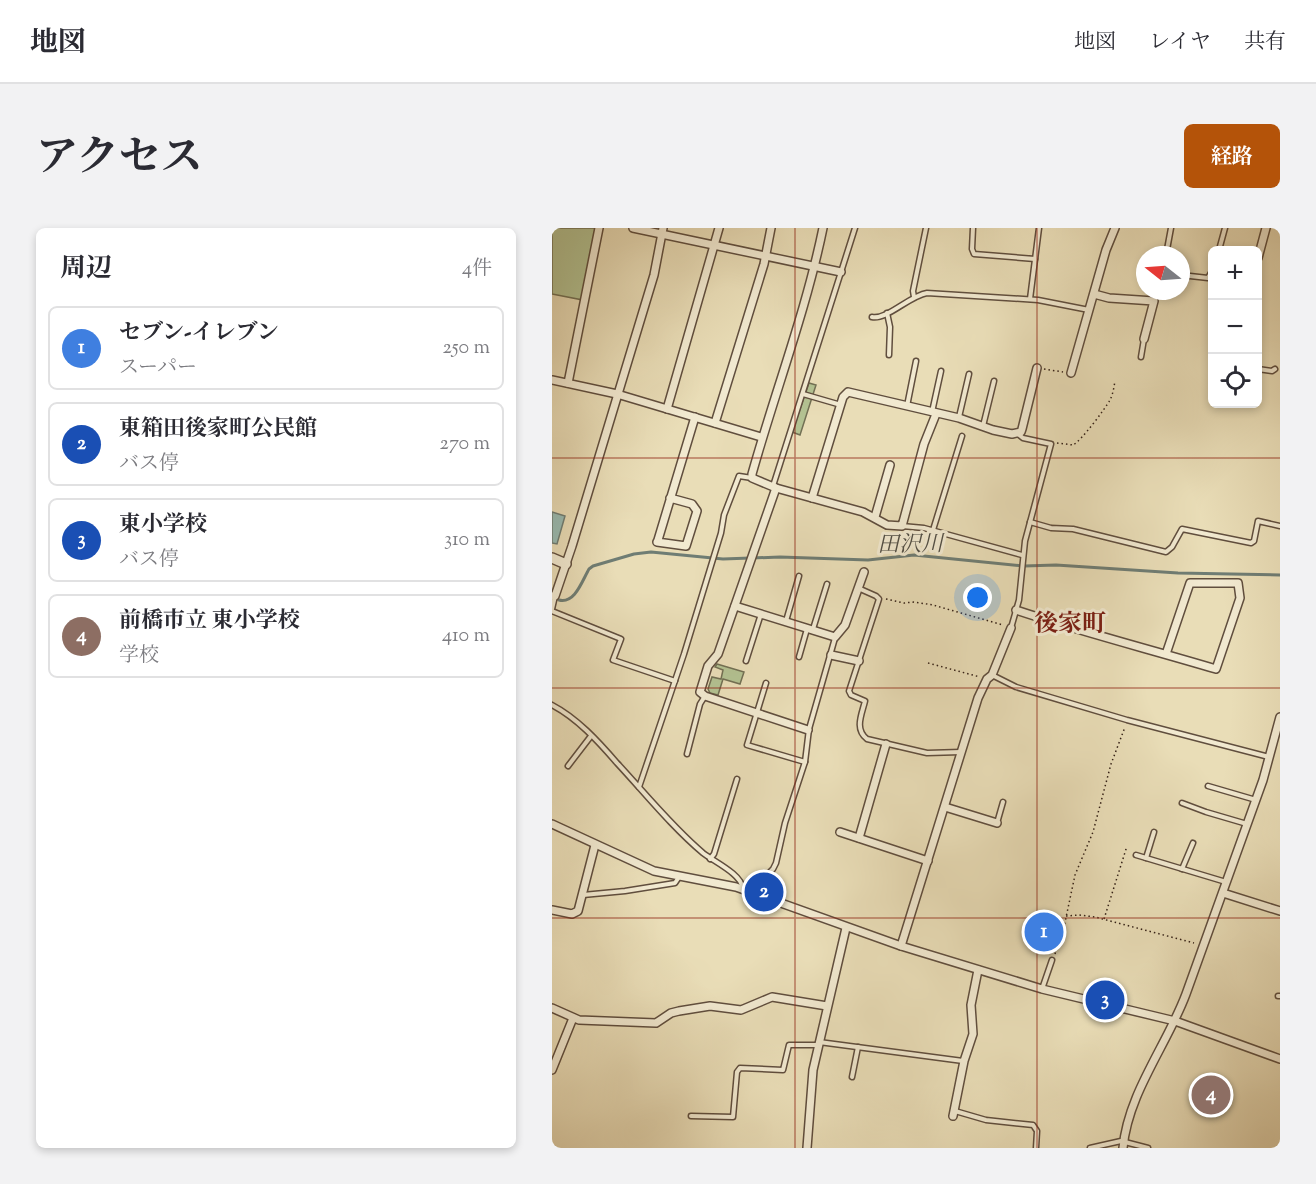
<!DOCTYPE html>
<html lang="ja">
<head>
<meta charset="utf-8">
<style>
  :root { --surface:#fff; --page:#f2f2f3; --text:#2b2b33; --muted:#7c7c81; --line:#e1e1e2; --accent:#b45309 }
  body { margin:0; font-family:"Sorts Mill Goudy","Noto Serif JP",serif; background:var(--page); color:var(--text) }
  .controls { position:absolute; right:18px; top:18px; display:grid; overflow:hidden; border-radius:9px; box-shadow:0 3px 9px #0003 }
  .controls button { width:54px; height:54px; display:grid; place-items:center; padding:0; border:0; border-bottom:2px solid var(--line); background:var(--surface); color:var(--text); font:30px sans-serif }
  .compass { position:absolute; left:584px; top:18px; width:54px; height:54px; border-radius:50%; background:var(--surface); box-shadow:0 3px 9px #0003; rotate:287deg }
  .you { position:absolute; left:426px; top:370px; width:21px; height:21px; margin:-15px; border:4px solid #fff; border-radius:50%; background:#1a73e8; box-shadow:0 0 0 9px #1a73e833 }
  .badge { display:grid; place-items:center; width:39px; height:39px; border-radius:50%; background:var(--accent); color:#fff; font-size:20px; font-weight:700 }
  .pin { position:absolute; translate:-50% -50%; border:3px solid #fff; box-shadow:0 2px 6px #0006 }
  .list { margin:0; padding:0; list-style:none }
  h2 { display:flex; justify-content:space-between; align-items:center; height:78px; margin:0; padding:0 24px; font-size:26px }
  h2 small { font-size:20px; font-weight:400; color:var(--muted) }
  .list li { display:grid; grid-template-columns:39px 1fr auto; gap:18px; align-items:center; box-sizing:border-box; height:84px; margin:0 12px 12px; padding:0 12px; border:2px solid var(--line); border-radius:9px }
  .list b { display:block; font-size:22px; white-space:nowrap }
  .list p { margin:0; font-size:20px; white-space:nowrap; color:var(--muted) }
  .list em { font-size:20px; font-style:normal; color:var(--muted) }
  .icon { flex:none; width:33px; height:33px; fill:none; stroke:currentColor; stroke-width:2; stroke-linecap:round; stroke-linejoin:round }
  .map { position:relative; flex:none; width:728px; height:920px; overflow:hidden; border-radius:9px }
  header { display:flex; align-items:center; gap:36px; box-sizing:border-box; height:84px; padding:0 30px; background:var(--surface); border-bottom:2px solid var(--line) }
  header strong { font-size:28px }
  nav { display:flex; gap:33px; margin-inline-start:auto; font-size:21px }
  .intro { display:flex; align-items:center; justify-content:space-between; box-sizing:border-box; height:144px; padding:0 36px }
  h1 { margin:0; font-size:42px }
  .button { padding:15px 27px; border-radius:9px; background:var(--accent); color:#fff; font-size:21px; font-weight:700 }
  main { display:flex; gap:36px; padding:0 36px }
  aside { flex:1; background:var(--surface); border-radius:9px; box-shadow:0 3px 9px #0003 }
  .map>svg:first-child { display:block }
  .green { fill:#b3c292; stroke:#727054; stroke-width:1.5 }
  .water { fill:#98bbb3; stroke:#6f7d74; stroke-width:1.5 }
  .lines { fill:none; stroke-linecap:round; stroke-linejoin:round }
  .stream { stroke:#6f7d74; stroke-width:3 }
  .building { fill:#d5947a; stroke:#321f16; stroke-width:1.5 }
  .service-casing { stroke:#604e3e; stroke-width:7 }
  .minor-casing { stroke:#604e3e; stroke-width:10 }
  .tertiary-casing { stroke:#604e3e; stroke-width:12 }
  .path { stroke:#321f16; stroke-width:1.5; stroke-dasharray:1.5 3; stroke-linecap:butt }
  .service { stroke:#f1e9d0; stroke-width:4 }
  .minor { stroke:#f1e9d0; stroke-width:7 }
  .tertiary { stroke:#f1e9d0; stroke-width:9 }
  .grid { fill:none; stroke:#8f2418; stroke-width:1.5; stroke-opacity:0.55 }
  .labels { text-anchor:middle; stroke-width:6; stroke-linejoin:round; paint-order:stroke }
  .water-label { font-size:22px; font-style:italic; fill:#514e45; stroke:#f1e9d0 }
  .quarter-label { font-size:24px; font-weight:bold; fill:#7a1f14; stroke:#f1e9d0 }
</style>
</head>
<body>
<header>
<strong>地図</strong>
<nav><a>地図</a><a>レイヤ</a><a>共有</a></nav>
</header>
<div class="intro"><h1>アクセス</h1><a class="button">経路</a></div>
<main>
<aside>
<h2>周辺<small>4件</small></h2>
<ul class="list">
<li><span class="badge" style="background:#3f7fe0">1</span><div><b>セブン-イレブン</b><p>スーパー</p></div><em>250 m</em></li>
<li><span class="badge" style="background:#1a4fb4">2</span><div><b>東箱田後家町公民館</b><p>バス停</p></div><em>270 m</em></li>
<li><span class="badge" style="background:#1a4fb4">3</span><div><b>東小学校</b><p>バス停</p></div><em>310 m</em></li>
<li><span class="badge" style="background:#8d6e63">4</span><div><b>前橋市立 東小学校</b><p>学校</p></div><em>410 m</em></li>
</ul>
</aside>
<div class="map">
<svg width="728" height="920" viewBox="0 0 728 920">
  <rect width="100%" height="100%" fill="#e9ddb7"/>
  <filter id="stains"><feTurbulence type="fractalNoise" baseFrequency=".00333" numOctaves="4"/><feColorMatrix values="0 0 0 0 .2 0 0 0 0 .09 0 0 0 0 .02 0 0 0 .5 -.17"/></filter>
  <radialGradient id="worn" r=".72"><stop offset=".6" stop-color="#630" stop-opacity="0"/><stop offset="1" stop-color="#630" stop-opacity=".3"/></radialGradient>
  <g class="green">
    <path d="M0 0H45L31 72 0 66Z"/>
    <path d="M257 155 264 157 248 207 240 204Z"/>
    <path d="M165 436 192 444 188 456 171 451 166 467 158 465 156 461 160 449 169 451 171 442 163 439Z"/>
  </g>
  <path class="water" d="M0 284 13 288 5 316 0 315Z"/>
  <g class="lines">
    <path class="stream" d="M7 372C23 376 30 353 37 341L41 338 82 326 99 324 171 331 228 329 316 332 362 327 472 338 504 337 626 345 728 347"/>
  </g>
  <path class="building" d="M480 694 507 701 503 714 477 706Z"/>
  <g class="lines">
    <defs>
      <g id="service">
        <path d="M421 0 420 21 422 26 483 31"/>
        <path d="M667 22 673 0"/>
        <path d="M614 27 619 0"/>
        <path d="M629 47 656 50 660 43"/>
        <path d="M362 69 361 63 374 0"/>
        <path d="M478 71 487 0"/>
        <path d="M335 85 338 99 337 127"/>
        <path d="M320 89C335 92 357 68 375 65L486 72 537 82"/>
        <path d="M589 129 592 111"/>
        <path d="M706 141 720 143 723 141"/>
        <path d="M251 166 289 177"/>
        <path d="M355 178 364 133"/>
        <path d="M380 184 389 143"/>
        <path d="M407 189 417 146"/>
        <path d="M431 198 442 153"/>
        <path d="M221 258 303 0"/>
        <path d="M478 294 499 300 521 301 614 324 620 319 630 301 699 315 702 313 706 293 728 298"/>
        <path d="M350 298 372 300 470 327"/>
        <path d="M381 302 410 208"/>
        <path d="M306 360 324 368 327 371 297 463 299 467 313 473C310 486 302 501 315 511L375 525 409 524"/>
        <path d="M0 381 3 368"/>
        <path d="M0 383 69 411 61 432 123 453"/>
        <path d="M234 393 247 348"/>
        <path d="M459 400 467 372 473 313 499 216 471 210 466 206"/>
        <path d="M261 401 275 356"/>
        <path d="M247 429 255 401"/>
        <path d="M194 433 209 386"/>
        <path d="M440 447 464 459 575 492 717 529"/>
        <path d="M214 455 195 517 253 534"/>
        <path d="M0 477C25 490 46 513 65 535 92 564 120 599 151 625 161 633 191 647 190 660"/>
        <path d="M135 526 148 476 153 468"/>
        <path d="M16 538 39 508"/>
        <path d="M656 558 704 572"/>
        <path d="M87 559 132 426 169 305 172 287 187 248 200 250"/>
        <path d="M630 575 654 584 695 596"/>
        <path d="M445 595 451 574"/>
        <path d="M584 627 674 654"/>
        <path d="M594 630 602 604"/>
        <path d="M158 631 162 626 185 551"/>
        <path d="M630 641 641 615"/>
        <path d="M199 663 221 641 224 635 233 595 253 534 257 501 283 410"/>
        <path d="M31 667 73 663 123 655 127 649"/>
        <path d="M490 761 500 732"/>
        <path d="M726 768H728"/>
        <path d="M267 814 411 833"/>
        <path d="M300 849 306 819"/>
        <path d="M403 883 434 892 481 897 485 903 484 920"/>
        <path d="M139 888 181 889 185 844 188 840 231 842 237 817H266"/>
        <path d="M538 920 569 913 596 920"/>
      </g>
      <g id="minor">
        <path d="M81 0 289 44"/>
        <path d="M271 0C254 83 223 164 200 246V250L224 260 311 284 335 297 350 298 372 216 384 186"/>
        <path d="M706 30 714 0"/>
        <path d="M542 66 557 70 602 73 592 111"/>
        <path d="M519 145 554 22 563 0"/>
        <path d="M0 152 65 166 209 209"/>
        <path d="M16 155 47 0"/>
        <path d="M115 181 167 0"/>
        <path d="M163 195 212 36 219 0"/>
        <path d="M224 260 166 426 156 438 148 464 153 468 256 502"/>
        <path d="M118 270 140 276 145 283 134 318 105 314 106 312 143 189"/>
        <path d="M260 270 291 169 296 164 407 190 441 202 460 206 469 204 470 201 485 140"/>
        <path d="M323 289 338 237"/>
        <path d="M0 368H3L20 318 102 47 111 0"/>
        <path d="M183 378 283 409 293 397 312 344"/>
        <path d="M464 382C530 404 597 421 664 441L688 370 686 355H638L614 426"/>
        <path d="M279 427 307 433"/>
        <path d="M393 579 445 595"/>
        <path d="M0 596 102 643 184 659 349 718 490 761 623 793 728 831"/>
        <path d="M288 604 376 633"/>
        <path d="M307 610 334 516"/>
        <path d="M671 665 728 683"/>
        <path d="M0 682 20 686 26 683 43 617"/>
        <path d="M349 718 426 470 435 451 440 447 459 400"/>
        <path d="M0 780 27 792 104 795 119 785 127 783 158 778 189 782 220 769 275 778"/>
        <path d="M0 842 21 790"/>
        <path d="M401 888 412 833 421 806 419 777 426 742"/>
        <path d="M255 920 261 842 294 700"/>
        <path d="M571 920C576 865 615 817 634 766L711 552 728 489"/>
      </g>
      <path id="tertiary" d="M0 330 14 336"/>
    </defs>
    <use href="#service" class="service-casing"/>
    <use href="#minor" class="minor-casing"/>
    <use href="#tertiary" class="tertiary-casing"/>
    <g class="path">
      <path d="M492 141 511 144"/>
      <path d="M505 215 521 217C529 213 553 181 558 172 561 166 562 159 563 153"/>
      <path d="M334 371 352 375 362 374 381 377 451 397"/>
      <path d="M376 435 428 449"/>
      <path d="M514 688 527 687 543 689 642 715"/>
      <path d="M552 691 575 618"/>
      <path d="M503 726 512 699 523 647 541 604 559 536 573 499"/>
    </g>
    <use href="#service" class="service"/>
    <use href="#minor" class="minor"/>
    <use href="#tertiary" class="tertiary"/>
  </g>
  <path class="grid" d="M243 0V920M485 0V920M0 230H728M0 460H728M0 690H728"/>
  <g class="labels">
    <g class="water-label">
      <text transform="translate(358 315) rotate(-1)" y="8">田沢川</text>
    </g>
    <g class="quarter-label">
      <text x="518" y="403">後家町</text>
    </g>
  </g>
  <rect width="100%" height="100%" filter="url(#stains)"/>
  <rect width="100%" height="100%" fill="url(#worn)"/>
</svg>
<div class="controls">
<button>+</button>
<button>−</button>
<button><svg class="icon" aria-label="locate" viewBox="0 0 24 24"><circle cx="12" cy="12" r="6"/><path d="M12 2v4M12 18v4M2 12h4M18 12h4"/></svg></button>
</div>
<svg class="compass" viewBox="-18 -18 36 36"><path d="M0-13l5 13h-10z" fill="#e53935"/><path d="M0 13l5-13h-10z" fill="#7c7c81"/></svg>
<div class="you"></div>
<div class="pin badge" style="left:492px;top:704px;background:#3f7fe0">1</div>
<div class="pin badge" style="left:212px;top:664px;background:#1a4fb4">2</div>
<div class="pin badge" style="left:553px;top:772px;background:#1a4fb4">3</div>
<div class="pin badge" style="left:659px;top:867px;background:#8d6e63">4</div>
</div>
</main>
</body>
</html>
